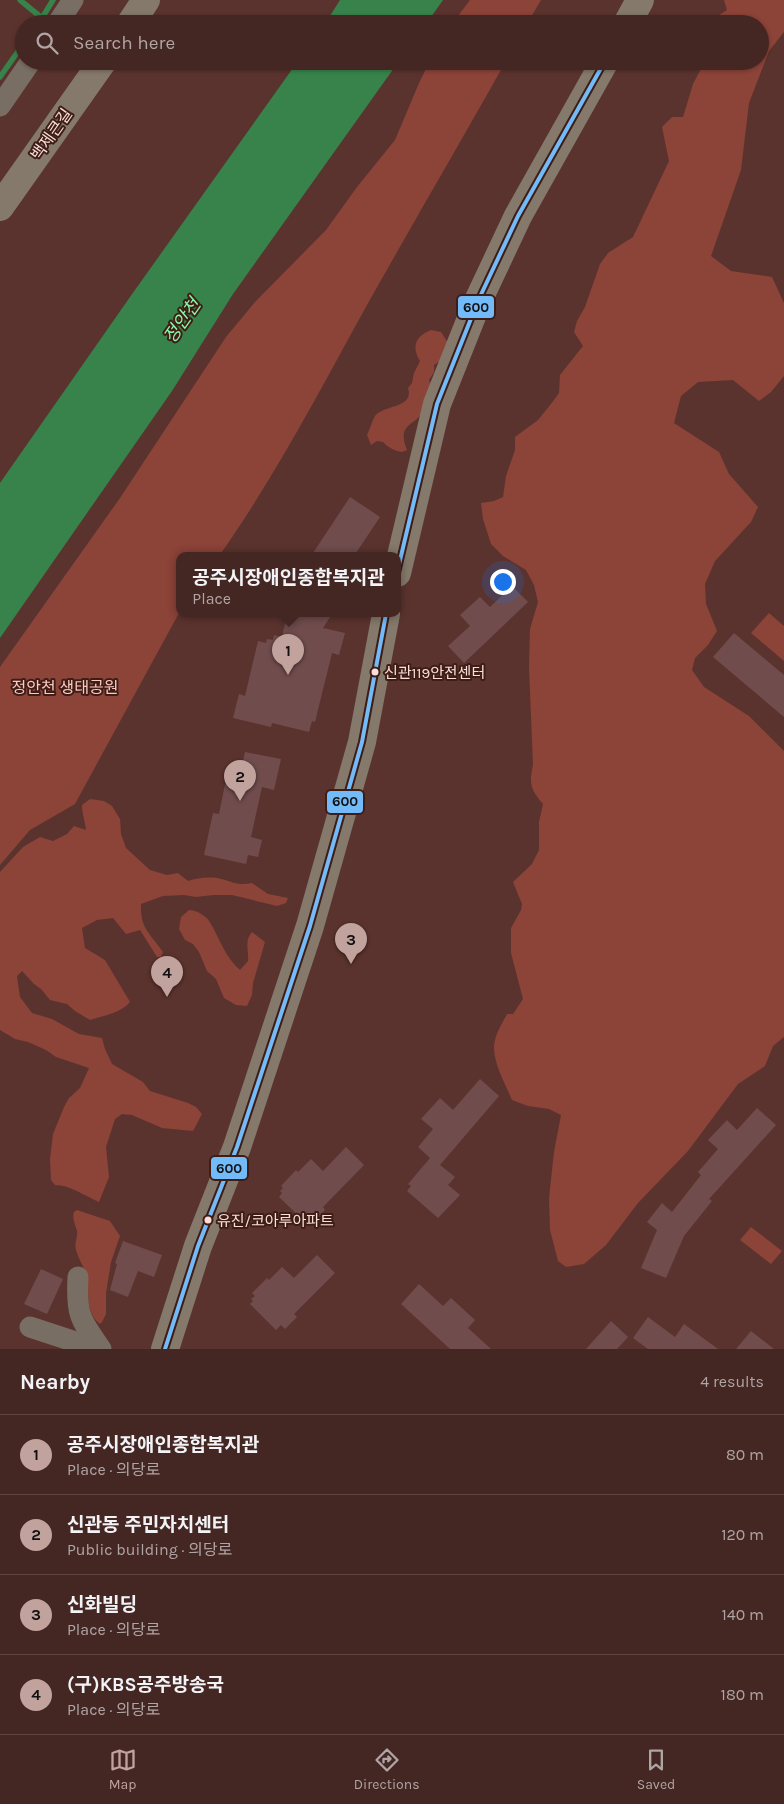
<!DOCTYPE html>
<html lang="en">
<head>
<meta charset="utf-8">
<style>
  :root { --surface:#442622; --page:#4e322f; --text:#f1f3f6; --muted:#afa5a5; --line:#5c4340; --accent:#c2a29d }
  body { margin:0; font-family:Karla,"Noto Sans KR",sans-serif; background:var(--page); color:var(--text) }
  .you { position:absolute; left:502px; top:581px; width:18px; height:18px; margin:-12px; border:4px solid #fff; border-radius:50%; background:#1a73e8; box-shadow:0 0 0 8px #1a73e833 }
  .badge { display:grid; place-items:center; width:32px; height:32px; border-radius:50%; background:var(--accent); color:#111; font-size:16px; font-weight:700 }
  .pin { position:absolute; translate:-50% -41px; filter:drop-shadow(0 1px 2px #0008) }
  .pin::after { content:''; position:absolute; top:26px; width:18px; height:15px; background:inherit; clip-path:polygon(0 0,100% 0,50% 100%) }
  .popup { position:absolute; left:176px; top:552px; width:225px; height:65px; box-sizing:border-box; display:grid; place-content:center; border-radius:10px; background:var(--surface); filter:drop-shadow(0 1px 4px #0005); font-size:16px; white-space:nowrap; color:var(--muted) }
  .popup b { font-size:19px; color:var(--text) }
  .popup::after { content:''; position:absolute; left:50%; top:100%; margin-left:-10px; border:10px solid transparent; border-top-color:var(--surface) }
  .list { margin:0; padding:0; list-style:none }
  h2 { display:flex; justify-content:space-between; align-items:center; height:65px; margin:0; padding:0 20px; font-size:21px }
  h2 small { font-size:16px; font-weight:400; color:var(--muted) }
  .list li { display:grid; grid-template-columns:32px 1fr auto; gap:15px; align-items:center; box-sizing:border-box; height:80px; padding:0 20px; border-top:1px solid var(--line) }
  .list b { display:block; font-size:19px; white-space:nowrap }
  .list p { margin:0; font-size:16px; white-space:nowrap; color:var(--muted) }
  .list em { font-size:16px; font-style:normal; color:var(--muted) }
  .icon { flex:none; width:28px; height:28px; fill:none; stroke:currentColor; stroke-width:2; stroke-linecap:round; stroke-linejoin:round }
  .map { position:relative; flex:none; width:784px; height:1349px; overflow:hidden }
  .search { position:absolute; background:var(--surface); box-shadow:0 1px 4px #0004; left:15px; right:15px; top:15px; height:55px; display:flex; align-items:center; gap:12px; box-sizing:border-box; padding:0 18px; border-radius:28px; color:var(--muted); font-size:19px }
  .sheet { height:385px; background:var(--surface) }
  nav { display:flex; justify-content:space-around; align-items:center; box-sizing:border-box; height:70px; border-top:1px solid var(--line); background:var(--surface); font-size:14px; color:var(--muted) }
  nav a { display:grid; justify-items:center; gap:2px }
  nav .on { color:var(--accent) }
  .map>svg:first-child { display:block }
  .green { fill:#8c4338 }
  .water { fill:#37834b }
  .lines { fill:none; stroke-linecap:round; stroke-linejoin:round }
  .stream { stroke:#37834b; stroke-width:5.5 }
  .building { fill:#704c4d }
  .minor { stroke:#796e63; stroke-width:21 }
  .secondary { stroke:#84796a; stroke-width:28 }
  .bus-1-casing { stroke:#3e1d17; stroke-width:8 }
  .bus-1 { stroke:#73baf8; stroke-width:4 }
  .bus-dot { fill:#faded9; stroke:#3e1d17; stroke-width:2 }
  .labels { text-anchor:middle; stroke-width:4; stroke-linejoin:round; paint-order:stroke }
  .bus-label { font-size:15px; fill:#faded9; stroke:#3e1d17; text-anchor:start }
  .street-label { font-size:16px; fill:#faded9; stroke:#3e1d17 }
  .park-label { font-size:16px; fill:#fdc8be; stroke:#3e1d17 }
  .water-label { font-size:18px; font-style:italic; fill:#88f8a5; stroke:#3e1d17 }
  .line-badge { stroke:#3e1d17; stroke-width:2 }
  .pale-badge-label { font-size:14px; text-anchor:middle; font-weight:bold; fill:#111 }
</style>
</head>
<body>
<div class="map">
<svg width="784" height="1349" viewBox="0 0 784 1349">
  <rect width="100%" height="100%" fill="#5b332e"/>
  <g class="green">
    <path d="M470 0H541L527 24H452Z"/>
    <path d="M724 0H784V32L769 51 749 103 741 170 711 256 731 271 772 277 784 303V376L771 392 759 401 733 380 698 382 681 396 674 423 719 452 729 474 758 507 751 522 715 561 705 584 706 604 717 631 708 645 695 658 692 670 704 687 749 716 784 751V1037L773 1046 765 1066 738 1084 688 1151 638 1203 606 1245 584 1264 566 1267 558 1261 550 1230 549 1198 554 1152 561 1115 549 1109 528 1106 512 1100C505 1083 490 1058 495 1040 497 1031 503 1022 507 1014H513L523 999 511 953V928L521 910 522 904 513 882 532 864 539 850V822L543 804C530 789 529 783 533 765L529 667 530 629 538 602 534 585 526 570 503 556 491 544 483 519 481 503 494 501 503 497 506 476 515 450V437L538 420 551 404 559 393 560 375 583 346 574 332 577 321 585 307 600 264 608 253 633 237 669 161 662 127 672 117H683L693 84 705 61H760V24H713L711 20 727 10Z"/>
    <path d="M430 61H506C460 143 413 223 367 305 320 390 275 477 219 556H179V613L75 804 30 830 0 865V667L120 498 226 337 255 302 326 230 357 187 395 140 419 83Z"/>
    <path d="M431 330 441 332 450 346 446 357 434 365V372L429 380 431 385C427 394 422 397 426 407 416 428 396 421 407 450L402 452C395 451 387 447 383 442L377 441 371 445 367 435C370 429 372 421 375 416 383 405 415 408 408 388L412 383 414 373 420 361C411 346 416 336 431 330Z"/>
    <path d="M769 613 784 626V661L751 633Z"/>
    <path d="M90 799 104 801 112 806 120 819 121 834 126 848 150 870 167 875 178 873 188 881C197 878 211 876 221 879 234 882 237 886 252 883L268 894 288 898 286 903 277 906 232 895H213L196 897 184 895 163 896 141 904C140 929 150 933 163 952L161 957H157L140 930 126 934 113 918 97 920 82 928 85 948 105 960 130 1002C120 1014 104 1015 90 1020L75 1011 67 1004 50 1000 41 989 34 984 22 971 17 976 20 997 32 1013 52 1019 79 1034 102 1038 105 1049 112 1064 143 1082 150 1091 188 1103 196 1107 202 1114 193 1131 162 1128 132 1115 122 1114 115 1119 106 1147 109 1177 99 1202C85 1196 70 1185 55 1185L51 1180 50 1159 53 1134 64 1107 69 1098 80 1088 89 1068 56 1057 46 1050 28 1042 15 1039 0 1030V872L23 847 40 837 53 841 67 834 74 826 86 830C85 821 82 814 82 805Z"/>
    <path d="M189 910C197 910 208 917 211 924 220 940 226 958 240 970L248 961C249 950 244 941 252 932L265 942 253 983 252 995 247 1006 236 1005 224 998 216 979 207 971 199 952 193 944 185 940 179 929 181 917Z"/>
    <path d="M77 1210 110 1221 120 1236 111 1262 106 1293V1314L102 1322 100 1324C84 1311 90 1294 87 1276 85 1269 78 1258 76 1250 74 1243 78 1238 77 1231 75 1224 72 1219 74 1212Z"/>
    <path d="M751 1227 782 1251 771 1264 740 1240Z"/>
  </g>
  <g class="water">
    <path d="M340 0H443L426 24H325Z"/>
    <path d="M298 61H399L233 294 172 391 0 638V483L130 297Z"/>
  </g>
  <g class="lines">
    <g class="stream">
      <path d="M20 0 42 18 53 0"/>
      <path d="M0 77 24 43"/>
    </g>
  </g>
  <g class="building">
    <path d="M350 497 380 517 354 556H311Z"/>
    <path d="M512 586 528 602 464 663 448 646 470 626 460 615 480 597 490 607Z"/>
    <path d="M287 614H332L323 628 345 633 339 655 332 653 315 722 312 721 309 732 272 723 271 727 233 718 239 694 245 696 258 641 266 643 267 639 273 640 274 635 282 637Z"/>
    <path d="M734 633 784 675V717L713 657Z"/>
    <path d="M245 752 281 759 274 790 262 787 251 837 262 840 258 857 248 855 246 864 204 855 213 813 219 814 226 779 230 780 231 773 240 775Z"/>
    <path d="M480 1079 499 1096 440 1165 455 1177 448 1185 460 1195 438 1218 407 1191 411 1186 408 1184 430 1158 418 1147 433 1129 421 1119 440 1098 453 1110Z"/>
    <path d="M757 1108 776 1125 709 1199 712 1201 684 1236 666 1278 641 1268 657 1230 647 1222 662 1203 672 1212 701 1175 698 1172 718 1149 708 1140 727 1120 737 1130Z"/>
    <path d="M346 1147 364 1165 323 1207 325 1210 313 1222 309 1218 305 1222 279 1197 282 1193 280 1191 283 1188 281 1186 296 1170 298 1172 311 1159 323 1171Z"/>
    <path d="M123 1241 162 1255 154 1277 138 1271 128 1297 110 1290 117 1264 115 1263Z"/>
    <path d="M317 1255 335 1273 294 1314 297 1317 285 1329 281 1325 276 1330 250 1304 253 1301 251 1299 255 1296 252 1293 267 1278 269 1280 282 1267 294 1278Z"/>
    <path d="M41 1269 63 1279 47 1314 24 1304Z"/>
    <path d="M419 1284 443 1306 451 1298 475 1320 468 1328 491 1349H450L401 1304Z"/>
    <path d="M648 1317 675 1337 684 1324 718 1349H648L633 1338Z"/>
    <path d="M611 1321 628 1337 617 1349H586Z"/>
    <path d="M751 1331 774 1349H736Z"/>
  </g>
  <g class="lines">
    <g class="minor">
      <path d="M57 24 73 0"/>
      <path d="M0 106 31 61"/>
      <path d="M78 1277C76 1315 80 1319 101 1349"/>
      <path d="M30 1327 97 1349"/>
    </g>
    <g class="secondary">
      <path d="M130 24 146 0"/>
      <path d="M627 24 640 0"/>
      <path d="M0 207 103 61"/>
      <path d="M397 573 437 404 478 301 518 216 605 61"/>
      <path d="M165 1349 198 1246 237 1147 310 926 362 742 386 614"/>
    </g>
    <defs>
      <g id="bus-1">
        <path d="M397 573 437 404 478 301 518 216 605 61"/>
        <path d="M165 1349 198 1246 237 1147 310 926 362 742 386 614"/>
      </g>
    </defs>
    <use href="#bus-1" class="bus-1-casing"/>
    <use href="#bus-1" class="bus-1"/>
  </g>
  <g class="bus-dot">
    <circle cx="375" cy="672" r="4.5"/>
    <circle cx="208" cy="1220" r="4.5"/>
  </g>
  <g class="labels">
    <g class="bus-label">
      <text x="384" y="678">신관119안전센터</text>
      <text x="217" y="1226">유진/코아루아파트</text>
    </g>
    <g class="street-label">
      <text transform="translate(51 134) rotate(-55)" y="6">백제큰길</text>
    </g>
    <g class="park-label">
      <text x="65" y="693">정안천 생태공원</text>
    </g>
    <g class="water-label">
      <text transform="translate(182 321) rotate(-55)" y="6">정안천</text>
    </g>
  </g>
  <g class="line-badge">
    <rect x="457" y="295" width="38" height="24" rx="5" fill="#73baf8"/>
    <rect x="326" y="790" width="38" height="24" rx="5" fill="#73baf8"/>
    <rect x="210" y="1156" width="38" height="24" rx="5" fill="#73baf8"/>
  </g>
  <g class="pale-badge-label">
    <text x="476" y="312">600</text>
    <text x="345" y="806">600</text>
    <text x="229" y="1173">600</text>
  </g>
</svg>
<div class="you"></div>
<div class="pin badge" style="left:288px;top:675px">1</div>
<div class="popup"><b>공주시장애인종합복지관</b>Place</div>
<div class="pin badge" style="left:240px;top:801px">2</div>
<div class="pin badge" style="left:351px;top:964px">3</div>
<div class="pin badge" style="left:167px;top:997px">4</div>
<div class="search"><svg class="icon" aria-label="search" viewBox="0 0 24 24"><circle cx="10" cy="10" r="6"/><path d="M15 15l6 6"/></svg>Search here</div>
</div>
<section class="sheet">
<h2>Nearby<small>4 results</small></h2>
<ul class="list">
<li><span class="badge">1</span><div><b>공주시장애인종합복지관</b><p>Place · 의당로</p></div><em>80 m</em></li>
<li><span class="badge">2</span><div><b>신관동 주민자치센터</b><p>Public building · 의당로</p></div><em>120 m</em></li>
<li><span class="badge">3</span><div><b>신화빌딩</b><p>Place · 의당로</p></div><em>140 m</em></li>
<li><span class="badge">4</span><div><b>(구)KBS공주방송국</b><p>Place · 의당로</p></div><em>180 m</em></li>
</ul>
</section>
<nav>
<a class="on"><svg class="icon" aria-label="map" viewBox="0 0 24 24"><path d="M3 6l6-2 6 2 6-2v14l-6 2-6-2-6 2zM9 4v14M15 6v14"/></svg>Map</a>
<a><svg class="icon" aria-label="directions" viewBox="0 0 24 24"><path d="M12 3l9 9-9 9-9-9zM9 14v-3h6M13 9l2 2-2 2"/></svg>Directions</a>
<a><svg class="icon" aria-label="saved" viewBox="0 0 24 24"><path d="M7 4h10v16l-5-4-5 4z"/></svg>Saved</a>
</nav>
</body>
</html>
